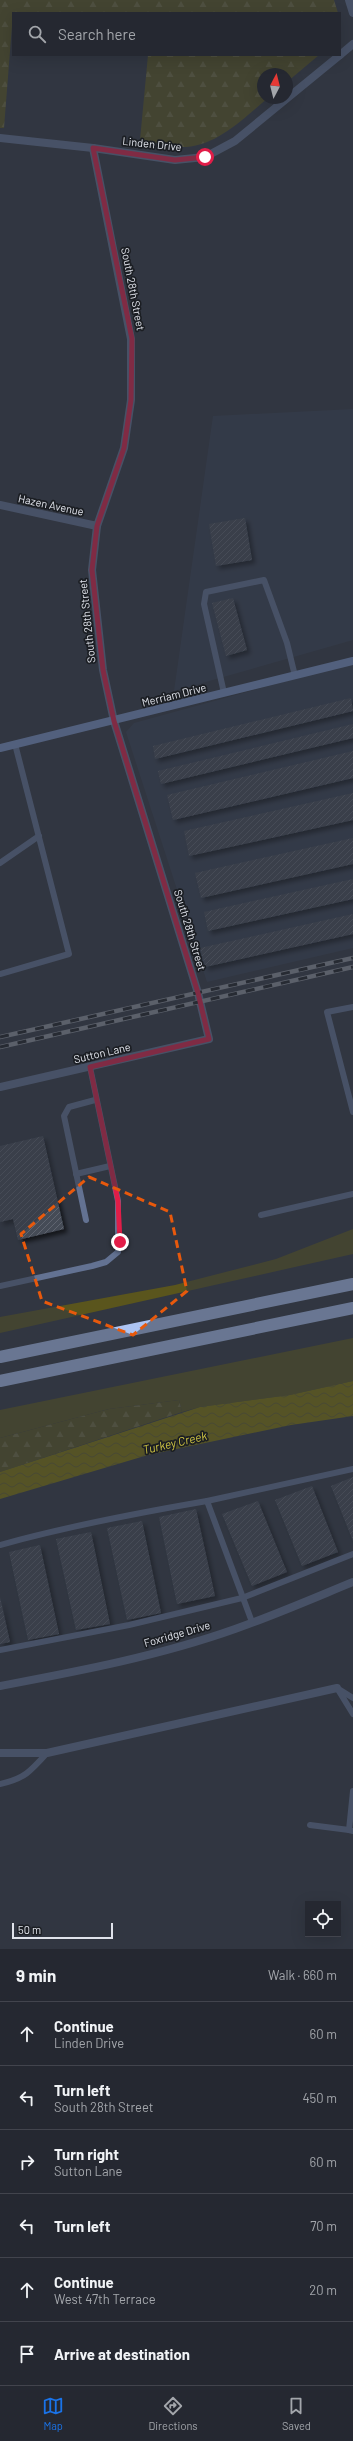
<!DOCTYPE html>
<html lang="en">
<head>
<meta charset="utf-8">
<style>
  :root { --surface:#252831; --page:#2d3039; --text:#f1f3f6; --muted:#a3a6ab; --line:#42444d; --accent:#1a73e8 }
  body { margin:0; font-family:Barlow,sans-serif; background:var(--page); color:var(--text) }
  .controls { position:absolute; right:12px; bottom:12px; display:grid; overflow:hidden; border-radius:0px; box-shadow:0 4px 16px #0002 }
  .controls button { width:36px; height:36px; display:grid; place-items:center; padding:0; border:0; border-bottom:1px solid var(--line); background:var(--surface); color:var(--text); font:20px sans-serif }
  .compass { position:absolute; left:257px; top:68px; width:36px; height:36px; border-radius:50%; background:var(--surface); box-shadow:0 4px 16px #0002; rotate:7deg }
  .scale { position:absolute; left:12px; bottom:10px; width:101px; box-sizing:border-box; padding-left:4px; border:2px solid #e0e3eb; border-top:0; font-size:11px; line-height:14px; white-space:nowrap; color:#e0e3eb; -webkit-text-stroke:3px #1b1e23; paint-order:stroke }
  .stop { position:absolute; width:12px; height:12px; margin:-9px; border:3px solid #e11d48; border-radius:50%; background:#fff }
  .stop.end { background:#e11d48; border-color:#fff; box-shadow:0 1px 4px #0008 }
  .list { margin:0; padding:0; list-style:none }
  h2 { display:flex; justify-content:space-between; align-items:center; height:52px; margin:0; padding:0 16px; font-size:17px }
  h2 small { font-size:13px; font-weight:400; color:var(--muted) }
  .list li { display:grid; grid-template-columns:26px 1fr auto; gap:12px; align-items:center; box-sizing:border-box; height:64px; padding:0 16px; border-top:1px solid var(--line) }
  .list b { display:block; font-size:15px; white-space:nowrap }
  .list p { margin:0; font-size:13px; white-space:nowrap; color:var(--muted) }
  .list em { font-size:13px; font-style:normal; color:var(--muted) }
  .icon { flex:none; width:22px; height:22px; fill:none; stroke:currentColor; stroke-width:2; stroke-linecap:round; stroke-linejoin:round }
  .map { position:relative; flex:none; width:353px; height:1949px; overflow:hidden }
  .search { position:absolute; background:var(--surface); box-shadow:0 4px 16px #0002; left:12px; right:12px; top:12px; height:44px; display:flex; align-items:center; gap:10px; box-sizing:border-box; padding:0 14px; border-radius:0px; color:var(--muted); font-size:15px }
  .sheet { height:436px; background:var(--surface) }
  nav { display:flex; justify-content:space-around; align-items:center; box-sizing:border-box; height:56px; border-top:1px solid var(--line); background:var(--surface); font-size:11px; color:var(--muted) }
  nav a { display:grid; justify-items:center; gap:2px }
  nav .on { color:var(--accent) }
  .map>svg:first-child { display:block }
  .built { fill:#373f50 }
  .green { fill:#5a551d }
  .forest { fill:url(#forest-firs) }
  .water { fill:url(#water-waves) }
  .building { fill:url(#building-hatch); filter:url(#shadow) }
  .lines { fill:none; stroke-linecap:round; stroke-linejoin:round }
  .lane { stroke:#637292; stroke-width:6 }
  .street { stroke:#637292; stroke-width:8 }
  .secondary { stroke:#7b93c5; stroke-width:8 }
  .highway { stroke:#adc4f3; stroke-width:12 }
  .rail-casing { stroke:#8f939c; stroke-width:4.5 }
  .rail { stroke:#1b1e23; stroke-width:3; stroke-dasharray:9; stroke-linecap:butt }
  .route { stroke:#e11d48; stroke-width:5 }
  .marked { fill:none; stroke:#e8590c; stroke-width:3; stroke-dasharray:8 5; stroke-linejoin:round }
  .labels { text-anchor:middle; stroke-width:3.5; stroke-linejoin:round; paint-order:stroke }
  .street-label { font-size:11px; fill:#e0e3eb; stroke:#1b1e23 }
  .water-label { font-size:12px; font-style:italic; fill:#cfc442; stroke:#1b1e23 }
</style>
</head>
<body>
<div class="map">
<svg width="353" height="1949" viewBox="0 0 353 1949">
  <defs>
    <pattern id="forest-firs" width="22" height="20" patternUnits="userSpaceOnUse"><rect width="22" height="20" fill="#5a551d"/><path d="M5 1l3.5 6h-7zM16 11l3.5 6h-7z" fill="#716d3e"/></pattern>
    <pattern id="water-waves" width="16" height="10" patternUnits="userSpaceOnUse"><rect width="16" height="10" fill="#807705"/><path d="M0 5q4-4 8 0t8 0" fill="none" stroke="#656022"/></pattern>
    <pattern id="building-hatch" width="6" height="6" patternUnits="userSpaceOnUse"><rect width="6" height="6" fill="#454b57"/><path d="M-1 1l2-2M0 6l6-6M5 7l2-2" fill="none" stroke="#60656f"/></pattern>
    <filter id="shadow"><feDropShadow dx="3.5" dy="3.5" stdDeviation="2" flood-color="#0009"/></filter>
  </defs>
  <rect width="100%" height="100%" fill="#313641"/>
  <g class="built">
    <path d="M353 409V640L174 691 213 416Z"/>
    <path d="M353 663V948L207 982 126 732 134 723Z"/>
  </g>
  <g class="green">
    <path d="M353 1229V1254L0 1333V1317L175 1285 276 1259Z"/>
    <path d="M353 1338V1381L290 1395 200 1407 182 1412 179 1400 109 1409 0 1438V1410Z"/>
  </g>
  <g class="forest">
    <path d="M0 0H334L338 13H13L4 128H0Z"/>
    <path d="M148 55H319L287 82V74H263V98H268C245 117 218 145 186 147 172 148 154 142 140 140Z"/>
    <path d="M179 1400 182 1412 0 1472V1438L109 1409Z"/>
  </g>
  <path class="water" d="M353 1381V1416L291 1425 148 1455 0 1499V1472L200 1407 290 1395Z"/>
  <g class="building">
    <path d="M245 518 252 560 216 566 209 524Z"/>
    <path d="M233 598 247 650 226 656 212 603Z"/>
    <path d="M351 698 353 711 155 759 153 746Z"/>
    <path d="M353 724V738L161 784 158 771Z"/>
    <path d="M353 751V778L173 820 167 795Z"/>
    <path d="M353 793V820L189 856 184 831Z"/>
    <path d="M353 838V864L201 898 195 873Z"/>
    <path d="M353 879V899L208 931 204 912Z"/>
    <path d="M353 914V934L205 967 200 948Z"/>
    <path d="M43 1136 64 1229 18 1240 13 1219 0 1222V1146Z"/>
    <path d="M353 1477V1541L331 1486Z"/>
    <path d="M312 1486 338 1552 302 1566 275 1500Z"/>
    <path d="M258 1501 287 1572 252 1586 222 1514Z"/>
    <path d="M196 1509 215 1596 177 1604 159 1517Z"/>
    <path d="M142 1521 161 1613 127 1620 107 1528Z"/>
    <path d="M91 1532 110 1624 76 1630 56 1539Z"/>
    <path d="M40 1545 59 1634 28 1640 9 1552Z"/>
    <path d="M0 1597 10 1642 0 1644Z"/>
  </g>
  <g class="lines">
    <g class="lane">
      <path d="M224 693 204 604 206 592 264 580 287 643 295 676"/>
      <path d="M0 863 39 836"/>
      <path d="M0 974 69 954 15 744"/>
      <path d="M353 1007 327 1012 353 1112"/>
      <path d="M76 1174 110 1166"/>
      <path d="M261 1215 353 1194"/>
      <path d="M86 1220 64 1116 69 1107 95 1100"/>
      <path d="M0 1286 92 1266 106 1262 118 1252V1201L90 1067"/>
      <path d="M0 1545C68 1526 137 1513 207 1501"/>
      <path d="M252 1622 207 1501 353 1469"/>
      <path d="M0 1650 129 1625 242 1598 353 1554"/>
      <path d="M353 1698 337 1688 353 1714"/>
      <path d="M0 1784C24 1779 31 1771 47 1753"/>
      <path d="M353 1791 349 1830 353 1831"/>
      <path d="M310 1825 349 1830"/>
    </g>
    <g class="street">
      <path d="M349 0 353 13"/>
      <path d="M340 55 353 44"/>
      <path d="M0 138 93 148 175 160 205 157 235 141 340 55"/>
      <path d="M0 505 97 526"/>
      <path d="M0 1087 209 1039 198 993 114 721 103 670 92 570 97 526 124 448 131 400V339L93 148"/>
      <path d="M0 1686C79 1671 159 1656 235 1629 275 1615 314 1598 353 1582"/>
      <path d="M0 1753H47L337 1688"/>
    </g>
    <path class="secondary" d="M0 748 353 661"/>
    <g class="highway">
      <path d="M0 1357 353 1284"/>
      <path d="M0 1381 353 1308"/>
    </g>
    <defs>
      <g id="rail">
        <path d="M0 1037 353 958"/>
        <path d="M0 1047 353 967"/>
      </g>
    </defs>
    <use href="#rail" class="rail-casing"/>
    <use href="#rail" class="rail"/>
  </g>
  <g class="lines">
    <path class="route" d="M120 1242 118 1201 90 1067 209 1039 198 993 114 721 103 670 92 570 97 526 124 448 131 400 132 339 93 148 175 160 205 157"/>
  </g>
  <path d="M0 0H353V1949H0ZM89 1177 170 1212 187 1291 133 1335 42 1301 21 1234Z" fill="#313641" fill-opacity=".55" fill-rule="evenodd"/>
  <path class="marked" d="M89 1177 170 1212 187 1291 133 1335 42 1301 21 1234Z"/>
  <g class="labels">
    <g class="street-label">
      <text transform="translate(152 144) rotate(6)" y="4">Linden Drive</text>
      <text transform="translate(133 289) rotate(79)" y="4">South 28th Street</text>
      <text transform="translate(51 505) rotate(12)" y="4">Hazen Avenue</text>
      <text transform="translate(87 621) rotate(-96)" y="4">South 28th Street</text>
      <text transform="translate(174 695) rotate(-14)" y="4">Merriam Drive</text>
      <text transform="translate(190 930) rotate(73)" y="4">South 28th Street</text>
      <text transform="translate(102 1053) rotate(-13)" y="4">Sutton Lane</text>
      <text transform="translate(177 1634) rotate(-16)" y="4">Foxridge Drive</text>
    </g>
    <g class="water-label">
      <text transform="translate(175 1443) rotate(-13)" y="4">Turkey Creek</text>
    </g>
  </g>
</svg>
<div class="controls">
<button><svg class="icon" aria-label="locate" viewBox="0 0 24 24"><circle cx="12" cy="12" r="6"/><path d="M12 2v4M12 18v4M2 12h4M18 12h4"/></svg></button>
</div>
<svg class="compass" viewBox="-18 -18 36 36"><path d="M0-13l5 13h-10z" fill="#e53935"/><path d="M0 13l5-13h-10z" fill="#a3a6ab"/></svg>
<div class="scale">50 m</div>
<div class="stop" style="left:205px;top:157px"></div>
<div class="stop end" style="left:120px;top:1242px"></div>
<div class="search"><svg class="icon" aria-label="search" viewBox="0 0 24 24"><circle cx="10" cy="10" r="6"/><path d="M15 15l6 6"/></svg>Search here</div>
</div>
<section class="sheet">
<h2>9 min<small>Walk · 660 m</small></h2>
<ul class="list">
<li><svg class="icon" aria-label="ahead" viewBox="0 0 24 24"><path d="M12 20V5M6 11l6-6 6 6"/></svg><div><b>Continue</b><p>Linden Drive</p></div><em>60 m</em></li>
<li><svg class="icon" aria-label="left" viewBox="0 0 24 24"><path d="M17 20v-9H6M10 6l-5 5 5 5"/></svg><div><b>Turn left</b><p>South 28th Street</p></div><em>450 m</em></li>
<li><svg class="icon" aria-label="right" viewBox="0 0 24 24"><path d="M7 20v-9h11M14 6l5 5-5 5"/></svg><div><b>Turn right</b><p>Sutton Lane</p></div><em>60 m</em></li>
<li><svg class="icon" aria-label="left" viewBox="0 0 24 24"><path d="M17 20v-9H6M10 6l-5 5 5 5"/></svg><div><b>Turn left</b></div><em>70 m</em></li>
<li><svg class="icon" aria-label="ahead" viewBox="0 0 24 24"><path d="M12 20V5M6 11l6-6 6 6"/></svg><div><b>Continue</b><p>West 47th Terrace</p></div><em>20 m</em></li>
<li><svg class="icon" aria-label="arrive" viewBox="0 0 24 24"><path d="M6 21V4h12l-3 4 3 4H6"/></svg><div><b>Arrive at destination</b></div></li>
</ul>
</section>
<nav>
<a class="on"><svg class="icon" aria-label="map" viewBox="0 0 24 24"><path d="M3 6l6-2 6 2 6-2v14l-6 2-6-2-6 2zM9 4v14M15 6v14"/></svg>Map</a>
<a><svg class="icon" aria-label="directions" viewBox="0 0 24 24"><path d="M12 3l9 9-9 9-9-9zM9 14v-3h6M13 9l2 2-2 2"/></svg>Directions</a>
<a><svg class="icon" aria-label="saved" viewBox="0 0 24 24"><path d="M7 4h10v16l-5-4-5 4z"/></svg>Saved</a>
</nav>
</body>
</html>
